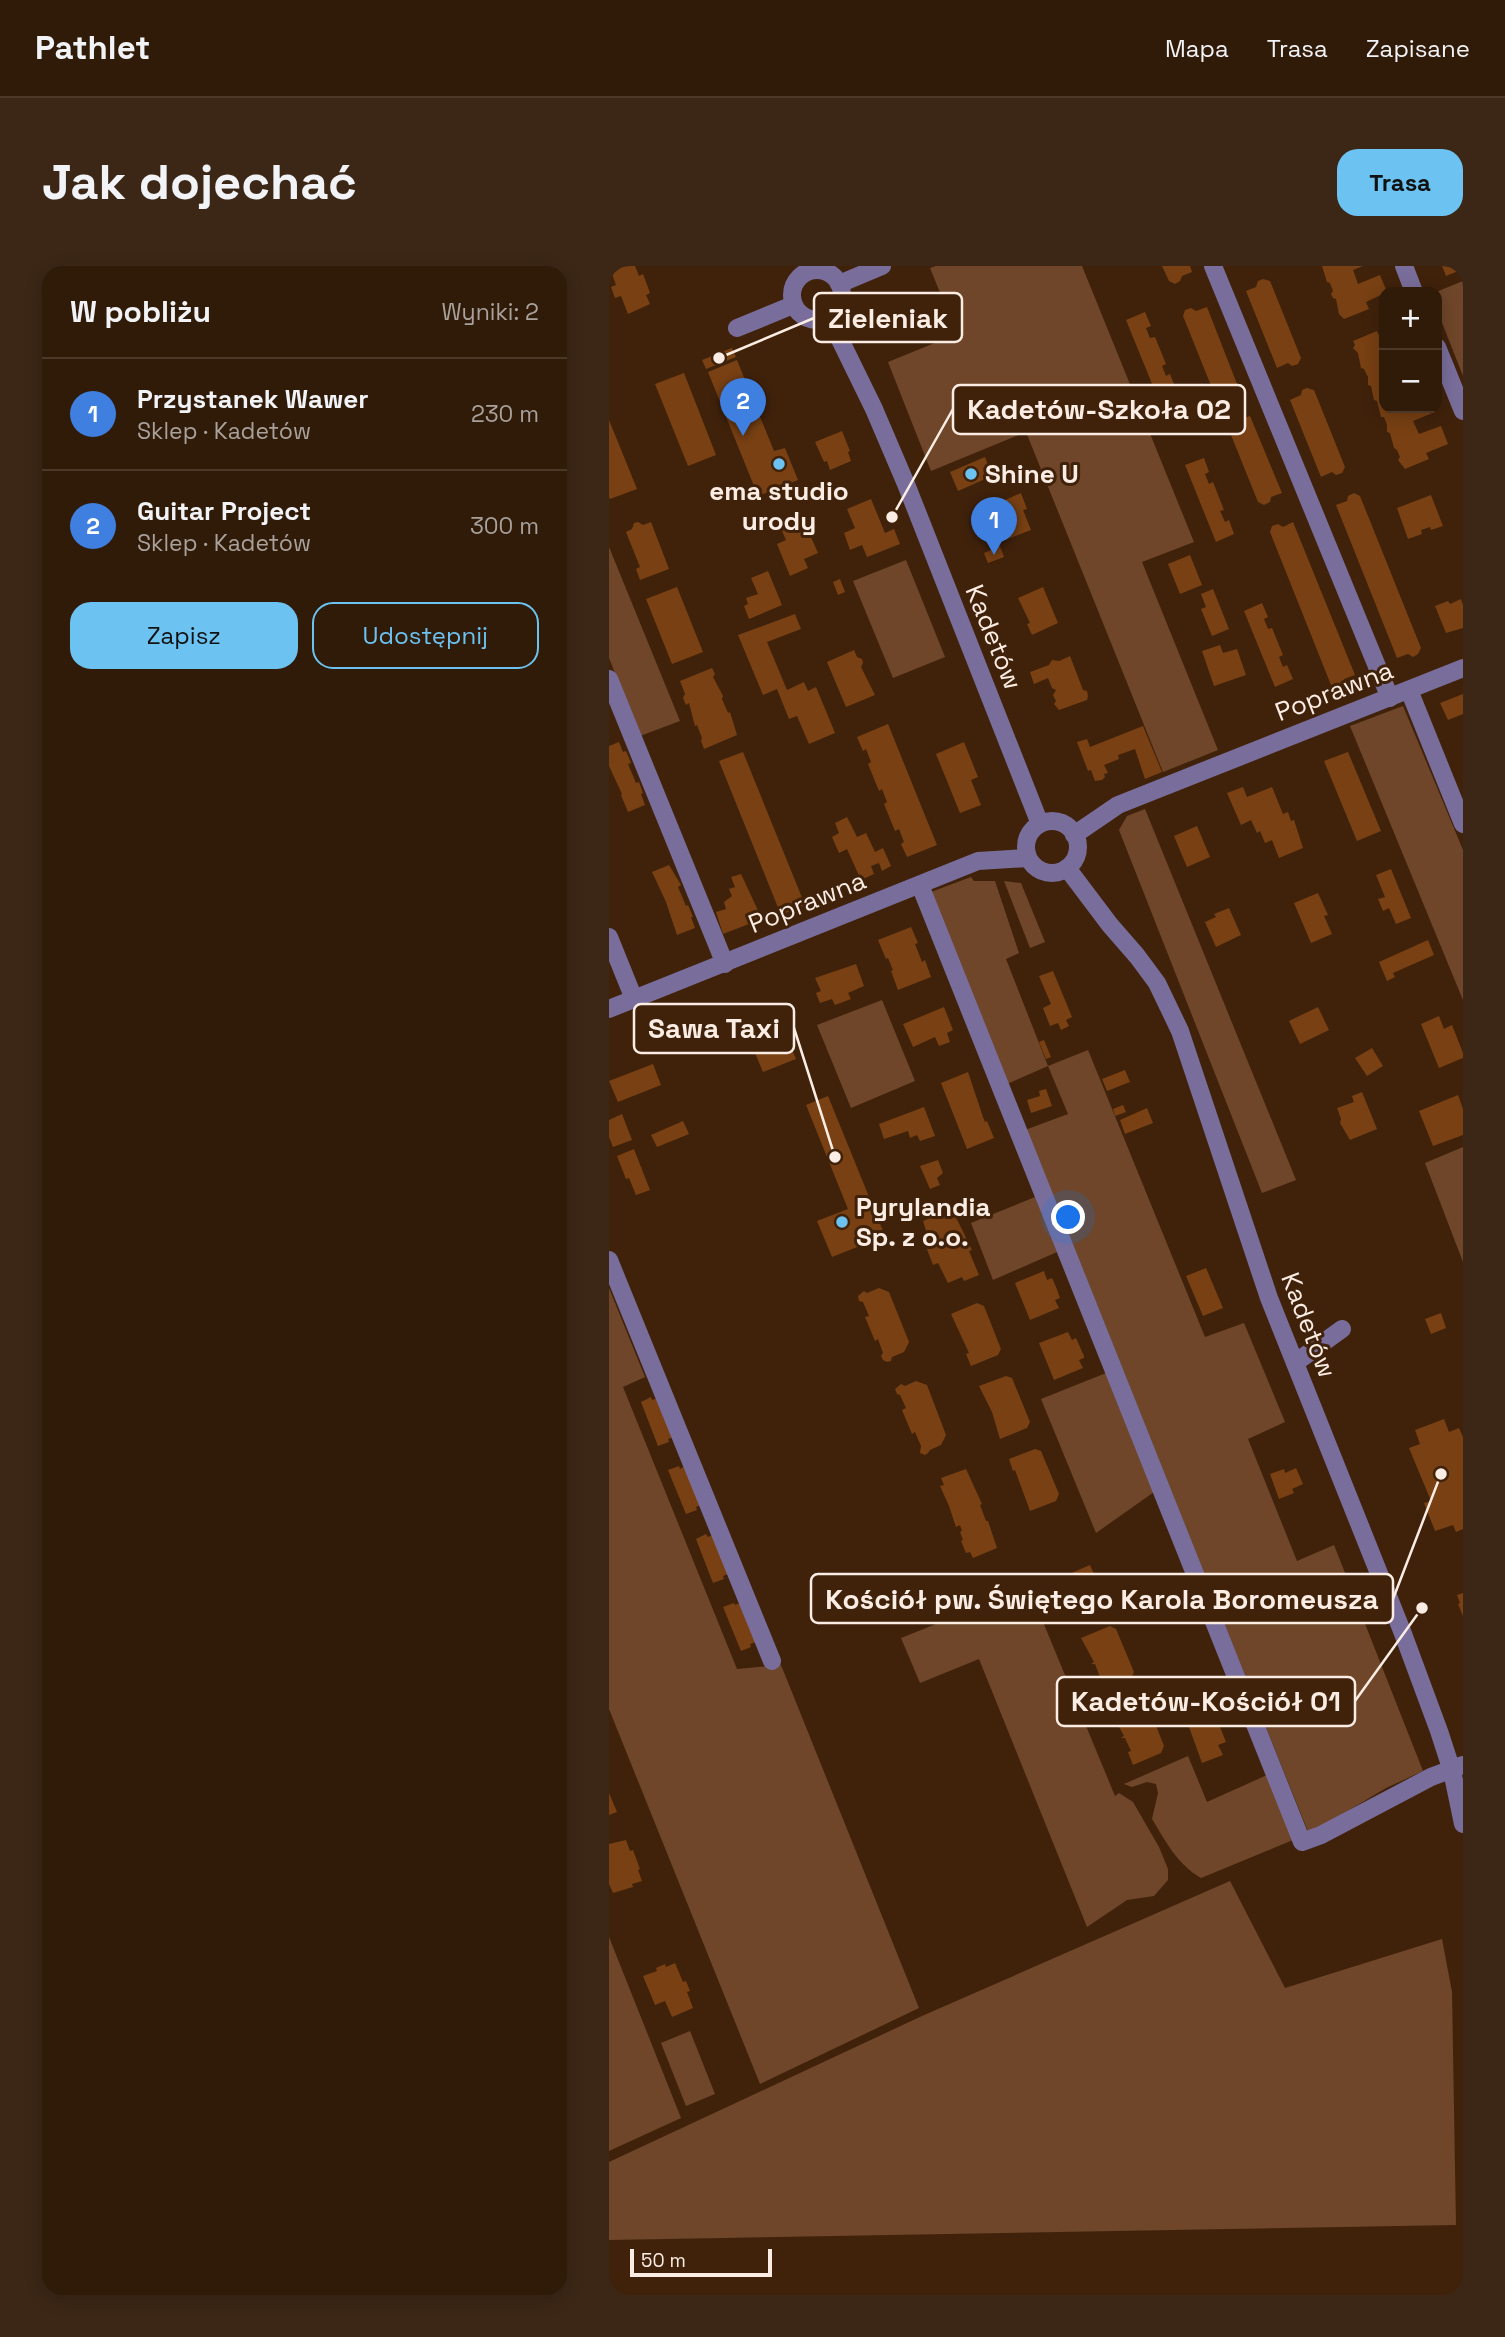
<!DOCTYPE html>
<html lang="pl">
<head>
<meta charset="utf-8">
<style>
  :root { --surface:#301a08; --page:#3c2716; --text:#f1f3f6; --muted:#a8a19c; --line:#4b3829; --accent:#6cc3f2 }
  body { margin:0; font-family:"Space Grotesk",sans-serif; background:var(--page); color:var(--text) }
  .controls { position:absolute; right:21px; top:21px; display:grid; overflow:hidden; border-radius:14px; box-shadow:0 4px 18px #0003 }
  .controls button { width:63px; height:63px; display:grid; place-items:center; padding:0; border:0; border-bottom:2px solid var(--line); background:var(--surface); color:var(--text); font:35px sans-serif }
  .scale { position:absolute; left:21px; bottom:18px; width:142px; box-sizing:border-box; padding-left:7px; border:4px solid #fbede4; border-top:0; font-size:19px; line-height:24px; white-space:nowrap; color:#fbede4; -webkit-text-stroke:5px #40220b; paint-order:stroke }
  .you { position:absolute; left:460px; top:952px; width:24px; height:24px; margin:-18px; border:5px solid #fff; border-radius:50%; background:#1a73e8; box-shadow:0 0 0 10px #1a73e833 }
  .badge { display:grid; place-items:center; width:46px; height:46px; border-radius:50%; background:var(--accent); color:#fff; font-size:23px; font-weight:700 }
  .pin { position:absolute; translate:-50% -58px; filter:drop-shadow(0 2px 4px #0008) }
  .pin::after { content:''; position:absolute; top:37px; width:24px; height:21px; background:inherit; clip-path:polygon(0 0,100% 0,50% 100%) }
  .list { margin:0; padding:0; list-style:none }
  h2 { display:flex; justify-content:space-between; align-items:center; height:91px; margin:0; padding:0 28px; font-size:30px }
  h2 small { font-size:23px; font-weight:400; color:var(--muted) }
  .list li { display:grid; grid-template-columns:46px 1fr auto; gap:21px; align-items:center; box-sizing:border-box; height:112px; padding:0 28px; border-top:2px solid var(--line) }
  .list b { display:block; font-size:26px; white-space:nowrap }
  .list p { margin:0; font-size:23px; white-space:nowrap; color:var(--muted) }
  .list em { font-size:23px; font-style:normal; color:var(--muted) }
  .actions { display:flex; gap:14px; padding:21px 28px }
  .actions a { flex:1; padding:16px 0; border:2px solid var(--accent); border-radius:21px; text-align:center; font-size:24px; color:var(--accent) }
  .actions .main { background:var(--accent); color:#111 }
  .map { position:relative; flex:none; width:854px; height:2029px; overflow:hidden; border-radius:21px }
  header { display:flex; align-items:center; gap:42px; box-sizing:border-box; height:98px; padding:0 35px; background:var(--surface); border-bottom:2px solid var(--line) }
  header strong { font-size:33px }
  nav { display:flex; gap:38px; margin-inline-start:auto; font-size:24px }
  .intro { display:flex; align-items:center; justify-content:space-between; box-sizing:border-box; height:168px; padding:0 42px }
  h1 { margin:0; font-size:49px }
  .button { padding:18px 32px; border-radius:21px; background:var(--accent); color:#111; font-size:24px; font-weight:700 }
  main { display:flex; gap:42px; padding:0 42px }
  aside { flex:1; background:var(--surface); border-radius:21px; box-shadow:0 4px 18px #0003 }
  .map>svg:first-child { display:block }
  .green { fill:#6f4629 }
  .building { fill:#784013 }
  .lines { fill:none; stroke-linecap:round; stroke-linejoin:round }
  .minor { stroke:#796e9b; stroke-width:18 }
  .poi-dot { fill:#6cc3f2; stroke:#40220b; stroke-width:2.5 }
  .labels { text-anchor:middle; stroke-width:6; stroke-linejoin:round; paint-order:stroke }
  .poi-label { font-size:26px; font-weight:bold; fill:#fbede4; stroke:#40220b; text-anchor:start }
  .street-label { font-size:26px; fill:#fbede4; stroke:#40220b }
  .leader { fill:none; stroke:#fbede4; stroke-width:2.5 }
  .callout-dot { fill:#fbede4; stroke:#40220b; stroke-width:2.5 }
  .callout { fill:#40220b; stroke:#fbede4; stroke-width:2.5 }
  .callout-label { font-size:28px; text-anchor:middle; font-weight:bold; fill:#fbede4 }
</style>
</head>
<body>
<header>
<strong>Pathlet</strong>
<nav><a>Mapa</a><a>Trasa</a><a>Zapisane</a></nav>
</header>
<div class="intro"><h1>Jak dojechać</h1><a class="button">Trasa</a></div>
<main>
<aside>
<h2>W pobliżu<small>Wyniki: 2</small></h2>
<ul class="list">
<li><span class="badge" style="background:#3f7fe0">1</span><div><b>Przystanek Wawer</b><p>Sklep · Kadetów</p></div><em>230 m</em></li>
<li><span class="badge" style="background:#3f7fe0">2</span><div><b>Guitar Project</b><p>Sklep · Kadetów</p></div><em>300 m</em></li>
</ul>
<div class="actions"><a class="main">Zapisz</a><a>Udostępnij</a></div>
</aside>
<div class="map">
<svg width="854" height="2029" viewBox="0 0 854 2029">
  <rect width="100%" height="100%" fill="#40220b"/>
  <g class="green">
    <path d="M327 0H473L585 276 533 296 609 484 554 506 417 166 322 205 279 96 348 68 321 2Z"/>
    <path d="M854 15V110L828 44 827 26Z"/>
    <path d="M0 281 71 455 31 470 0 392Z"/>
    <path d="M297 294 336 391 284 412 244 315Z"/>
    <path d="M794 440 854 584V734L741 460Z"/>
    <path d="M536 543 687 914 653 927 510 564 518 550Z"/>
    <path d="M362 611 365 615H386L410 687 397 693 439 800 479 784 596 1071 635 1057 676 1156 639 1173 688 1295 725 1279 814 1505 777 1522 700 1568 416 864 459 848 439 800 398 818 322 626Z"/>
    <path d="M395 615 412 617 436 676 421 682Z"/>
    <path d="M273 734 306 815 242 842 208 759Z"/>
    <path d="M854 881V996L816 897Z"/>
    <path d="M426 931 448 986 384 1014 362 957Z"/>
    <path d="M0 1022 36 1111 14 1121 128 1403 172 1399 310 1742 151 1818 0 1443Z"/>
    <path d="M497 1107 545 1226 487 1267 432 1133Z"/>
    <path d="M415 1310 506 1530 510 1527 524 1536 550 1581 559 1603V1614L545 1630 518 1634 478 1661 370 1393 311 1417 292 1372 352 1348 348 1336Z"/>
    <path d="M579 1490 598 1536 658 1509 684 1574 592 1612C568 1598 557 1576 543 1553L549 1527 547 1518 538 1516 523 1521 515 1518Z"/>
    <path d="M621 1615 676 1722 833 1673 843 1726 847 1959 0 1974V1896L313 1750Z"/>
    <path d="M0 1671 72 1852 0 1885Z"/>
    <path d="M81 1765 106 1828 77 1840 52 1777Z"/>
  </g>
  <g class="building">
    <path d="M0 0H26L30 10 34 8 41 27 37 29 41 38 19 48 12 30 6 32 2 21 7 19Z"/>
    <path d="M553 0H581L583 6 573 10 571 15 566 18 560 15Z"/>
    <path d="M713 0H754L744 4 749 18 771 9 778 26 757 36 760 43 735 53 730 48 727 33 724 32 722 28 724 25 721 17 718 16Z"/>
    <path d="M833 0H854V3L837 10Z"/>
    <path d="M654 13 661 15 692 92 689 98 683 100 679 97 668 102 637 25 647 21 649 15Z"/>
    <path d="M598 41 628 118 618 122 616 128 611 130 605 127 574 50 576 44 582 42 587 45Z"/>
    <path d="M536 46 542 60 537 62 541 72 546 71 557 98 553 100 557 110 561 108 567 123 548 130 517 54Z"/>
    <path d="M768 65 771 72 775 71V142H825L826 146 804 155 810 168 832 160 839 178 817 187 820 193 796 203 789 194 791 191 788 184 785 182 781 167 778 166V159L775 151H772L768 135 765 134 762 120 759 119V111L755 103 752 102 749 87 744 82 746 79 744 75Z"/>
    <path d="M123 82 127 91 97 103 93 94Z"/>
    <path d="M128 94 165 185 176 182 189 214 149 230 99 106Z"/>
    <path d="M75 107 107 189 79 200 46 118Z"/>
    <path d="M698 122 705 124 736 201 733 207 727 209 723 206 712 211 681 134 692 129 693 124Z"/>
    <path d="M641 150 673 227 662 231 661 236 655 239 649 236 618 159 620 154 626 151 630 154Z"/>
    <path d="M0 154 28 223 1 233 0 231Z"/>
    <path d="M233 165 241 185 239 186 242 195 221 204 218 195 215 196 206 176Z"/>
    <path d="M376 191 383 210 349 225 341 206Z"/>
    <path d="M595 192 600 206 596 208 600 218 604 216 615 244 611 245 616 256 620 254 625 268 607 276 576 199Z"/>
    <path d="M412 227 418 243 414 244 422 264 396 274 386 251 382 253 378 242Z"/>
    <path d="M745 227 751 230 812 382 809 388 804 391 799 388 788 392 727 239 738 235 739 230Z"/>
    <path d="M822 229 834 260 822 264 821 261 812 264 813 268 799 273 788 242Z"/>
    <path d="M262 233 276 267 285 263 291 278 258 291 253 279 241 284 235 267 246 262 238 243Z"/>
    <path d="M29 256 34 259 42 256 60 303 31 314 27 303 31 301 17 266 23 263 25 257Z"/>
    <path d="M684 256 746 409 735 413 734 419 728 421 722 419 661 266 663 260 669 258 674 261Z"/>
    <path d="M187 259 190 265 198 262 209 287 195 293 199 302 181 310 168 278 177 274 173 265Z"/>
    <path d="M391 280 395 291 379 297 375 287Z"/>
    <path d="M581 289 593 319 571 328 559 298Z"/>
    <path d="M159 305 173 339 140 353 135 340 139 338 137 332 149 328 142 312Z"/>
    <path d="M231 313 236 326 229 329 224 316Z"/>
    <path d="M68 321 94 386 63 398 37 333Z"/>
    <path d="M434 321 449 357 423 369 418 358 421 357 409 332Z"/>
    <path d="M604 323 620 363 603 370 592 343 597 341 592 328Z"/>
    <path d="M852 333 854 339V362L837 367 826 340 839 335 841 338Z"/>
    <path d="M653 337 659 351 655 353 659 363 663 362 674 389 670 391 674 401 678 399 684 413 666 421 635 345Z"/>
    <path d="M186 348 192 363 158 376 178 424 195 416 199 425 207 421 226 467 200 478 188 450 180 453 168 423 154 429 129 369Z"/>
    <path d="M611 379 614 387 628 383 637 409 605 420 593 385Z"/>
    <path d="M245 384 248 391 253 393 254 397 252 401 266 429 237 441 218 396Z"/>
    <path d="M461 390 474 424 478 425 479 430 478 434 450 444 445 438 447 435 444 429 447 424 443 422 439 412 425 418 421 406 440 399 443 394 450 395Z"/>
    <path d="M103 402 106 408 104 411 114 430 113 433 119 447 121 446 128 469 95 483 92 475 93 472 88 459 86 460 80 437 77 439 74 432 76 428 71 415Z"/>
    <path d="M854 428V448L839 454 831 437Z"/>
    <path d="M279 458 328 579 298 591 292 578 295 576 290 563 286 565 275 538 278 536 273 523 270 525 259 498 262 496 257 483 254 485 248 471Z"/>
    <path d="M534 460 553 506 536 513 526 483 509 489 510 493 495 499 499 507 495 508 496 511 493 514 486 515 482 504 479 505 468 476 478 473 481 481Z"/>
    <path d="M10 476 14 486 17 485 22 497 19 498 27 517 30 516 34 527 32 528 36 539 19 546 12 529 13 528 0 500V480Z"/>
    <path d="M355 476 369 511 362 514 372 539 351 547 327 488Z"/>
    <path d="M134 486 196 639 172 649 110 495Z"/>
    <path d="M739 486 772 565 748 575 715 495Z"/>
    <path d="M634 521 638 531 663 521 674 548 679 546 682 555 685 554 694 582 670 592 663 574 656 577 651 565 648 567 642 554 632 559 618 527Z"/>
    <path d="M238 551 248 571 257 567 266 586 274 582 282 600 273 605 270 597 262 600 265 608 252 614 238 583 230 587 223 571 230 567 226 557Z"/>
    <path d="M588 560 601 591 578 601 565 570Z"/>
    <path d="M60 599 72 619 69 621 77 640 79 639 84 651H82L86 662 68 669 57 636 43 606Z"/>
    <path d="M782 603 802 652 787 658 780 642 774 645 769 633 776 631 767 609Z"/>
    <path d="M132 608 153 653 114 668 107 646 117 643 115 636 123 630 120 623 126 621 122 611Z"/>
    <path d="M709 627 719 649 715 650 723 668 702 677 685 637Z"/>
    <path d="M620 642 632 669 607 681 596 656 607 651 605 648Z"/>
    <path d="M302 661 309 677 306 678 313 696 316 694 322 711 289 724 282 705 284 704 279 692 277 693 269 674Z"/>
    <path d="M819 674 825 689 784 707 786 711 778 715 770 696Z"/>
    <path d="M247 698 255 720 239 727 242 733 226 739 223 733 211 737 207 727 212 725 206 712Z"/>
    <path d="M444 705 463 751 457 754 460 760 452 764 449 757 441 760 434 742 442 738 430 710Z"/>
    <path d="M335 741 344 764 338 767 341 776 330 780 326 771 304 781 294 758Z"/>
    <path d="M709 741 720 764 691 778 680 755Z"/>
    <path d="M830 750 835 763 843 759 854 787V792L830 802 812 758Z"/>
    <path d="M171 764 174 773 179 770 183 773 181 779 187 793 154 806 143 780 161 773 159 769Z"/>
    <path d="M435 774 442 791 437 793 430 776Z"/>
    <path d="M763 782 774 800 758 810 746 792Z"/>
    <path d="M44 798 52 819 9 836 0 815Z"/>
    <path d="M516 804 521 816 498 825 493 813Z"/>
    <path d="M359 806 374 851 376 856 378 855 385 872 358 883 332 817Z"/>
    <path d="M437 823 443 840 422 847 418 834 431 830 430 825Z"/>
    <path d="M753 826 768 863 741 874 731 857 732 853 728 842 745 836 743 830Z"/>
    <path d="M849 829 854 843V869L824 880 810 845Z"/>
    <path d="M219 830 276 970 223 991 208 955 239 943 197 839Z"/>
    <path d="M514 839 517 846 506 850 504 843Z"/>
    <path d="M315 841 326 870 311 875 308 869 301 872 299 865 275 873 270 858Z"/>
    <path d="M538 842 544 857 516 868 511 854Z"/>
    <path d="M13 848 23 874 4 881 0 871V854Z"/>
    <path d="M74 855 80 868 48 881 42 869Z"/>
    <path d="M25 883 41 924 27 929 20 912 17 913 8 890Z"/>
    <path d="M329 894 334 907 328 912 331 919 321 923 311 900Z"/>
    <path d="M342 941 363 984 360 985 370 1009 355 1015 353 1011 339 1017 329 997 324 999 316 978 321 977 314 955 329 949 327 946Z"/>
    <path d="M597 1002 614 1042 594 1050 577 1010Z"/>
    <path d="M435 1005 438 1014 443 1012 447 1021 451 1032 446 1034 450 1042 421 1054 406 1017Z"/>
    <path d="M270 1022 280 1026 300 1076 295 1086 283 1091 282 1095 278 1096 274 1094 272 1090 274 1087 269 1073 266 1075 256 1051 260 1050 254 1036 250 1035 249 1030 255 1025 258 1027Z"/>
    <path d="M368 1037 375 1040 392 1083 389 1089 362 1100 357 1088 360 1087 342 1048Z"/>
    <path d="M832 1047 837 1062 822 1068 816 1053Z"/>
    <path d="M459 1066 463 1074 467 1072 475 1090V1092L470 1094 474 1102 445 1114 430 1077Z"/>
    <path d="M397 1110 403 1112 421 1156 418 1162 391 1173 383 1146 370 1120Z"/>
    <path d="M307 1115 318 1119 337 1169 332 1179 321 1184 319 1187 316 1189 311 1187 312 1180 306 1166 303 1168 293 1144 297 1142 291 1129 288 1128 286 1123 292 1118 296 1120Z"/>
    <path d="M42 1131 43 1134 49 1132 64 1171 59 1173 60 1176 49 1180 32 1136Z"/>
    <path d="M835 1153 840 1166 850 1162 854 1171V1263L847 1266 844 1259 826 1265 815 1237 822 1235 800 1182 811 1178 806 1164Z"/>
    <path d="M426 1183 432 1185 450 1228 447 1235 421 1245 406 1204 404 1205 400 1193Z"/>
    <path d="M70 1200 71 1203 76 1200 92 1239 87 1241 88 1244 77 1248 59 1204Z"/>
    <path d="M687 1202 694 1218 683 1223 685 1227 670 1233 661 1208 675 1203 676 1207Z"/>
    <path d="M357 1203 373 1238 371 1239 377 1255H379L388 1282 364 1292 361 1286 357 1287 352 1275 354 1274 351 1266 353 1265 351 1259 347 1261 340 1240 331 1220 335 1219 332 1212Z"/>
    <path d="M97 1268 99 1271 104 1269 119 1308 114 1310 115 1313 104 1317 87 1273Z"/>
    <path d="M481 1299 494 1329 481 1334 484 1342 463 1351 456 1334 460 1332 451 1312Z"/>
    <path d="M854 1327V1350L849 1338 851 1337 848 1329Z"/>
    <path d="M125 1337 126 1339 131 1337 147 1376 141 1378 142 1381 132 1385 114 1341Z"/>
    <path d="M501 1360 507 1363 525 1406 522 1413 493 1425 489 1413 491 1411 486 1398H482L485 1396 472 1372Z"/>
    <path d="M603 1423 611 1444 605 1446 617 1476 609 1479 614 1489 593 1497 571 1436Z"/>
    <path d="M531 1434 538 1437 555 1480 552 1487 524 1499 519 1486 522 1485 516 1472H512L515 1470 502 1446Z"/>
    <path d="M0 1527 8 1546 0 1549Z"/>
    <path d="M17 1574 21 1585 24 1584 31 1603 29 1604 33 1615 23 1618 24 1621 4 1627 0 1618V1578Z"/>
    <path d="M66 1697 74 1716 77 1715 81 1725 78 1726 84 1742 63 1751 56 1735 46 1739 34 1710 48 1705 47 1702 56 1698 57 1701Z"/>
  </g>
  <g class="lines">
    <g class="minor">
      <path d="M604 0 781 432"/>
      <path d="M795 0 805 26"/>
      <circle cx="208" cy="29" r="25"/>
      <path d="M230 18 273 0"/>
      <path d="M220 51 265 143 297 218 431 558"/>
      <path d="M128 62 184 39"/>
      <path d="M828 81 854 145"/>
      <path d="M0 413 116 698"/>
      <path d="M800 424 854 558"/>
      <circle cx="443" cy="581" r="26"/>
      <path d="M465 569 509 539 854 402"/>
      <path d="M458 602 501 659 528 690 548 717 571 765 660 1032 793 1365 830 1465 843 1505 854 1558"/>
      <path d="M311 619 693 1576 712 1569 822 1511 854 1499"/>
      <path d="M0 671 25 733"/>
      <path d="M0 743 369 595 419 592"/>
      <path d="M0 994 163 1395"/>
      <path d="M686 1097 733 1063"/>
    </g>
  </g>
  <g class="poi-dot">
    <circle cx="170" cy="198" r="7"/>
    <circle cx="362" cy="208" r="7"/>
    <circle cx="233" cy="956" r="7"/>
  </g>
  <g class="labels">
    <g class="poi-label">
      <text x="376" y="217">Shine U</text>
      <text x="170" y="234" text-anchor="middle">ema studio<tspan x="170" dy="30">urody</tspan></text>
      <text x="247" y="950">Pyrylandia<tspan x="247" dy="30">Sp. z o.o.</tspan></text>
    </g>
    <g class="street-label">
      <text transform="translate(385 371) rotate(68)" y="9">Kadetów</text>
      <text transform="translate(725 425) rotate(-21)" y="9">Poprawna</text>
      <text transform="translate(198 636) rotate(-22)" y="9">Poprawna</text>
      <text transform="translate(700 1059) rotate(69)" y="9">Kadetów</text>
    </g>
  </g>
  <path class="leader" d="M110 92L205 52M283 251L344 143M226 891L185 762M832 1208L784 1333M813 1342L746 1435"/>
  <g class="callout-dot">
    <circle cx="110" cy="92" r="7"/>
    <circle cx="283" cy="251" r="7"/>
    <circle cx="226" cy="891" r="7"/>
    <circle cx="832" cy="1208" r="7"/>
    <circle cx="813" cy="1342" r="7"/>
  </g>
  <g class="callout">
    <rect x="205" y="27" width="148" height="49" rx="7"/>
    <rect x="344" y="119" width="292" height="49" rx="7"/>
    <rect x="25" y="738" width="160" height="49" rx="7"/>
    <rect x="202" y="1308" width="582" height="49" rx="7"/>
    <rect x="448" y="1411" width="298" height="49" rx="7"/>
  </g>
  <g class="callout-label">
    <text x="279" y="62">Zieleniak</text>
    <text x="490" y="153">Kadetów-Szkoła 02</text>
    <text x="105" y="772">Sawa Taxi</text>
    <text x="493" y="1343">Kościół pw. Świętego Karola Boromeusza</text>
    <text x="597" y="1445">Kadetów-Kościół 01</text>
  </g>
</svg>
<div class="controls">
<button>+</button>
<button>−</button>
</div>
<div class="scale">50 m</div>
<div class="you"></div>
<div class="pin badge" style="left:385px;top:289px;background:#3f7fe0">1</div>
<div class="pin badge" style="left:134px;top:170px;background:#3f7fe0">2</div>
</div>
</main>
</body>
</html>
